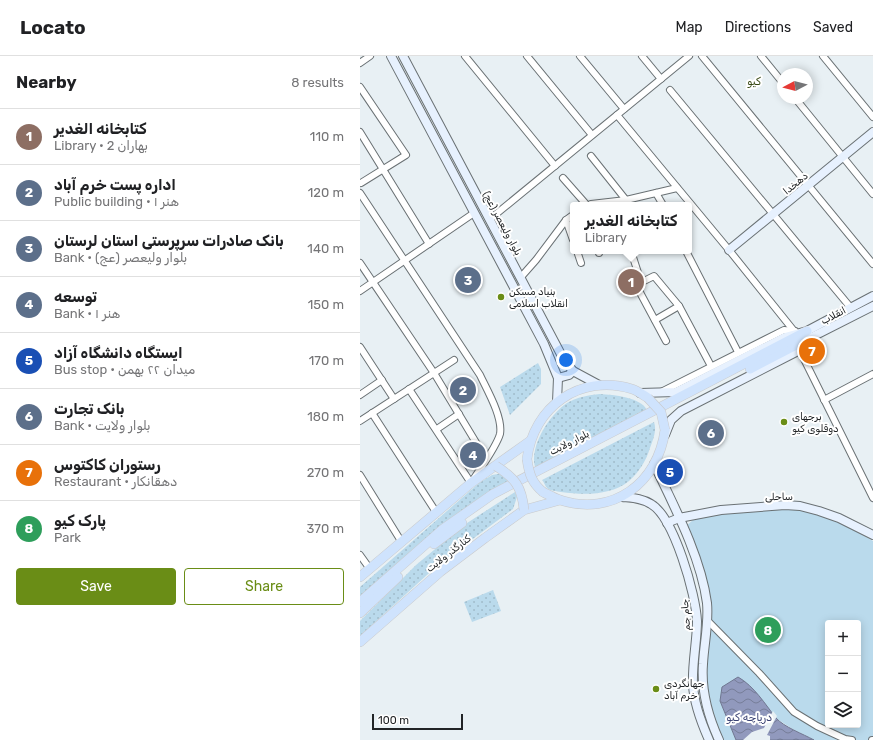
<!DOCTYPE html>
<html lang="en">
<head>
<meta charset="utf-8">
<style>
  :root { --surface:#fff; --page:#f6f6f6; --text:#202124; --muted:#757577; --line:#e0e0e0; --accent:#6a8d16 }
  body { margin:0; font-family:Rubik,"Noto Sans Arabic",sans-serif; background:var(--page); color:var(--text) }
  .controls { position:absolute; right:12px; bottom:12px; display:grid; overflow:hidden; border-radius:4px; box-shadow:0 2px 10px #0003 }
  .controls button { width:36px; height:36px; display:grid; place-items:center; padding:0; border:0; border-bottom:1px solid var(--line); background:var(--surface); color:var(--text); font:20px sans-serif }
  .compass { position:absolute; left:417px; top:12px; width:36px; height:36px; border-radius:50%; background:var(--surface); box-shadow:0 2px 10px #0003; rotate:263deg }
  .scale { position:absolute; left:12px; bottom:10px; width:91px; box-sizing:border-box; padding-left:4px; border:2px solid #212426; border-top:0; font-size:11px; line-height:14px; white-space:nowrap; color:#212426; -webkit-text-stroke:3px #fff; paint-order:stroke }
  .you { position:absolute; left:206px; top:304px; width:14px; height:14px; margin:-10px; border:3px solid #fff; border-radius:50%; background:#1a73e8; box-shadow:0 0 0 6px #1a73e833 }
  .badge { display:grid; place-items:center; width:26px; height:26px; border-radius:50%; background:var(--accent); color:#fff; font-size:13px; font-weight:700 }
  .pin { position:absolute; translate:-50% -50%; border:2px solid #fff; box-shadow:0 1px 4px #0006 }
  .popup { position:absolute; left:210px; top:146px; width:122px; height:52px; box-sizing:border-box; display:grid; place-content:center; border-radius:4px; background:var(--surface); filter:drop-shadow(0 1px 3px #0005); font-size:13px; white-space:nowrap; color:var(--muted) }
  .popup b { font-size:15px; color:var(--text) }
  .popup::after { content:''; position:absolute; left:50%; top:100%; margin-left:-8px; border:8px solid transparent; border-top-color:var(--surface) }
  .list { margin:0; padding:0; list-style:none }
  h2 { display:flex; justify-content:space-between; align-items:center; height:52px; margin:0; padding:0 16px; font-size:17px }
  h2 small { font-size:13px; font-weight:400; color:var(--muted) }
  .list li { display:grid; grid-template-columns:26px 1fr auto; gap:12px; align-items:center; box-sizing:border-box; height:56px; padding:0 16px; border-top:1px solid var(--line) }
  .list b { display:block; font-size:15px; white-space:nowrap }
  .list p { margin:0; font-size:13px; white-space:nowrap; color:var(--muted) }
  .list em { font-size:13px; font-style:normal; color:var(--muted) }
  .actions { display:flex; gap:8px; padding:12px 16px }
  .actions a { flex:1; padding:9px 0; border:1px solid var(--accent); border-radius:4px; text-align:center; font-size:14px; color:var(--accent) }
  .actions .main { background:var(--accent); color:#fff }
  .icon { flex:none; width:22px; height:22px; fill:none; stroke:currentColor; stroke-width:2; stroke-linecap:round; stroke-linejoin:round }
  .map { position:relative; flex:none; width:513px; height:684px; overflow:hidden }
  header { display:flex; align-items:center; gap:24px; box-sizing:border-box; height:56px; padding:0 20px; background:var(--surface); border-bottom:1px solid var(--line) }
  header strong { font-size:19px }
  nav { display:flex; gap:22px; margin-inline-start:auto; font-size:14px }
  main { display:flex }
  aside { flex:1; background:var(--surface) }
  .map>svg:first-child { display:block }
  .grass { fill:url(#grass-dots) }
  .green { fill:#badaec; fill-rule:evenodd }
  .water { fill:url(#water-waves); stroke:#6f7690 }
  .pier { fill:#e8f0f4 }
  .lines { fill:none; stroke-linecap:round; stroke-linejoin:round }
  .street-casing { stroke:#6a7174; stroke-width:8 }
  .secondary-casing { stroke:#6a7174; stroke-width:10 }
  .primary-casing { stroke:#cacacb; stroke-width:10 }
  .street { stroke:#fff; stroke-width:6 }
  .secondary { stroke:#e7f1fe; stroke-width:8 }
  .primary { stroke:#cfe3fd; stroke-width:9 }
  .primary-bridge-casing { stroke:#cacacb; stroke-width:10; stroke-linecap:butt }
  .primary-bridge { stroke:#cfe3fd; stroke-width:9 }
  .poi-dot { fill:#6a8d16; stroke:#fff; stroke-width:1.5 }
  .labels { text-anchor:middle; stroke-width:4; stroke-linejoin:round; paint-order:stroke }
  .street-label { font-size:10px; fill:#212426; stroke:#fff }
  .poi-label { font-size:10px; fill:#212426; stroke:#fff; text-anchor:start }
  .neighbourhood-label { font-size:11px; fill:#344610; stroke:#fff }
  .water-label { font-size:11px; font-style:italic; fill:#3a4273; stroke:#fff }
</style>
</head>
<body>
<header>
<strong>Locato</strong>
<nav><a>Map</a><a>Directions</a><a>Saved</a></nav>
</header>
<main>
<aside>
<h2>Nearby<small>8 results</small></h2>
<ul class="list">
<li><span class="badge" style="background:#8d6e63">1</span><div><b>کتابخانه الغدیر</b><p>Library · بهاران 2</p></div><em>110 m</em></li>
<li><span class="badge" style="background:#5c6f8a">2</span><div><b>اداره پست خرم آباد</b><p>Public building · هنر ۱</p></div><em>120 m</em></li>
<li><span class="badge" style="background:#5c6f8a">3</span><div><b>بانک صادرات سرپرستی استان لرستان</b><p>Bank · بلوار ولیعصر (عج)</p></div><em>140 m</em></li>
<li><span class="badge" style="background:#5c6f8a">4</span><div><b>توسعه</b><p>Bank · هنر ۱</p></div><em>150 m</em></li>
<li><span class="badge" style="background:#1a4fb4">5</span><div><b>ایستگاه دانشگاه آزاد</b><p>Bus stop · میدان ۲۲ بهمن</p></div><em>170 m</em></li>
<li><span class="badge" style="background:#5c6f8a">6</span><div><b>بانک تجارت</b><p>Bank · بلوار ولایت</p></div><em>180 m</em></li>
<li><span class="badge" style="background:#e8710a">7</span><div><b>رستوران کاکتوس</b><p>Restaurant · دهقانکار</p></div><em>270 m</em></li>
<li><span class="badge" style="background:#2e9e5b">8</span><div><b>پارک کیو</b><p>Park</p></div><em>370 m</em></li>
</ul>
<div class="actions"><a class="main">Save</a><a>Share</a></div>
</aside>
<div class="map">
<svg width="513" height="684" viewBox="0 0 513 684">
  <defs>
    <pattern id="grass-dots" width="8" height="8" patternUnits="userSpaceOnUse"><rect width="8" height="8" fill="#badaec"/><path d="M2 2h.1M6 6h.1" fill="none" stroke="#a0bbca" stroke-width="1.8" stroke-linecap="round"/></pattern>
    <pattern id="water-waves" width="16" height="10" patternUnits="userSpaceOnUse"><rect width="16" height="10" fill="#9199bd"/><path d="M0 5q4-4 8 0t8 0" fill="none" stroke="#767d99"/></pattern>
  </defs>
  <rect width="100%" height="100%" fill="#e8f0f4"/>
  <g class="grass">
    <path d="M178 307 181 313V328L150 359 140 331Z"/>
    <path d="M240 338C254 339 280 341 287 354L175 411C169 390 190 358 207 347 217 341 229 339 240 338Z"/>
    <path d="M294 366C297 375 293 383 290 392 286 405 279 416 269 425 250 440 224 439 201 436 197 435 190 435 187 432 185 430 184 426 182 424Z"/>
    <path d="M138 418H143L149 425 0 542V531L119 427 132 419Z"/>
    <path d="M155 436 157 441 153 453 79 508 0 580V565L56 509 104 469Z"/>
    <path d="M133 534 141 555 112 566 104 546Z"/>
  </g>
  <path class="green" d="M415 453C421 453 428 453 434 453 462 455 489 471 513 485V684H454L434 674 417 663 414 658 360 645 376 684H363L354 663 345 628 350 549 326 470 333 464 363 457ZM468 567H498V669H468Z"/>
  <path class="water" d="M378 621C394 630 405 648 416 662 424 671 443 678 454 684H376L360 645 362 631Z"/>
  <path class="pier" d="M413 655 417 660 407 679 410 680V684H383L392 676 404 672Z"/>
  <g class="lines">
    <defs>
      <g id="street">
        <path d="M105 0 195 110"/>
        <path d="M167 0 232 79"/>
        <path d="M220 0 264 53"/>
        <path d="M282 0 301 23"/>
        <path d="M342 0 513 208"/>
        <path d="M401 0 423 27"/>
        <path d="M463 0 513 61"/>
        <path d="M0 7 10 0"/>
        <path d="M0 31 46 99 1 127"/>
        <path d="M310 34 491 252"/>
        <path d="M435 42 513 138"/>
        <path d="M257 59 369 194 434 275"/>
        <path d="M0 76 69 188"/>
        <path d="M231 100 266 144 268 149"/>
        <path d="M203 122 225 147"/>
        <path d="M0 137 120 319C127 334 143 361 140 378 136 392 119 414 111 427L49 333"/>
        <path d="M296 137 303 149"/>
        <path d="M231 148 266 144 317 132"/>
        <path d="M130 163 329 0"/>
        <path d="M206 164 213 184"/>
        <path d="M217 195 221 207"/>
        <path d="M239 195V197"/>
        <path d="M271 195 281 226"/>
        <path d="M326 195 378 296"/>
        <path d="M0 207 74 317 126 403"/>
        <path d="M161 221 176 204 206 164 213 159"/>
        <path d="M0 235 114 157"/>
        <path d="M295 264 319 250"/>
        <path d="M306 285 276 229 294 220 319 250 351 310"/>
        <path d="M0 291 34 343"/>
        <path d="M439 293 513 442"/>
        <path d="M301 336 424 274 435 275"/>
        <path d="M0 339 22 324"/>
        <path d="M464 344 513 318"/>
        <path d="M12 357 76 456"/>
        <path d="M0 365 94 304"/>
        <path d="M77 373 99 358"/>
        <path d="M0 419 41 485"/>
        <path d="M0 499 10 513"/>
        <path d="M347 564 399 617 434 656 457 670 485 683 492 684"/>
        <path d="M512 684H513"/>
      </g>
      <g id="secondary">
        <path d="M31 0 184 288 198 322 197 346"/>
        <path d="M43 0 204 304 213 315 239 329"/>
        <path d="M369 194 513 76"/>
        <path d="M198 322 209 319 213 315"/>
        <path d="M280 337 316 336 425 281 447 275 513 240"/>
        <path d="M305 379 311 364 321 355 438 295 442 286 513 250"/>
        <path d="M294 408C314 450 341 501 347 547 349 567 344 588 343 608 341 634 348 660 359 684"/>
        <path d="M262 441C272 442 282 442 291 448 314 461 336 539 337 565 337 586 332 607 333 629 334 648 341 666 349 684"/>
        <path d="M307 467 319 462 361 454 425 449 440 450 459 455 479 462 513 479"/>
      </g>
      <g id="primary">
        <path d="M390 313 442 286"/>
        <path d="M167 403C173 351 220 317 272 333 278 335 283 339 288 342"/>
        <path d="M183 436C189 439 194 442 200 444 253 461 298 427 305 374"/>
        <path d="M74 488 102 467"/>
        <path d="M0 521 111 427 170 385"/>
        <path d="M0 546 83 473 133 438 447 275"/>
        <path d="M0 557 38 521"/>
        <path d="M0 586 80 516 125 482 164 454 200 444"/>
      </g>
    </defs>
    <use href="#street" class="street-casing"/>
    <use href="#secondary" class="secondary-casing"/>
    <use href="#primary" class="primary-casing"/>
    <use href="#street" class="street"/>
    <use href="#secondary" class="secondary"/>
    <use href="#primary" class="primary"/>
    <defs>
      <g id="primary-bridge">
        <path d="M288 342 301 356 305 374"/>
        <path d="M167 403C169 418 172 427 183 436"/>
        <path d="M136 410C155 422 162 431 164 454"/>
      </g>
    </defs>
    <use href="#primary-bridge" class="primary-bridge-casing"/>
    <use href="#primary-bridge" class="primary-bridge"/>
  </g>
  <g class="poi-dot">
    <circle cx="141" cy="241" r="4"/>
    <circle cx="424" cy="366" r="4"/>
    <circle cx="296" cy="633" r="4"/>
  </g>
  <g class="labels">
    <g class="street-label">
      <text transform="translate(435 127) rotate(-39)" y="4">دهخدا</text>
      <text transform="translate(143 167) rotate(62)" y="4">بلوار ولیعصر (عج)</text>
      <text transform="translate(473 259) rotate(-27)" y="4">انقلاب</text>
      <text transform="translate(209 386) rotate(-27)" y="4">بلوار ولایت</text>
      <text transform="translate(419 440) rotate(-1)" y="4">ساحلی</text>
      <text transform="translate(88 497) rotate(-38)" y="4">کنارگذر ولایت</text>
      <text transform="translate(325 559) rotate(-94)" y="4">جام جم</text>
    </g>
    <g class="poi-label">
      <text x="149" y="239">بنیاد مسکن<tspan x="149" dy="12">انقلاب اسلامی</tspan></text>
      <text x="432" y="364">برجهای<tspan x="432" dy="12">دوقلوی کیو</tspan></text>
      <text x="304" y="631">جهانگردى<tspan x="304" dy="12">خرم آباد</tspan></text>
    </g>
    <g class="neighbourhood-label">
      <text x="394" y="29">کیو</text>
    </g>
    <g class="water-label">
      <text x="389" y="665">دریاچه کیو</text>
    </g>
  </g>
</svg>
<div class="controls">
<button>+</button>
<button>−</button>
<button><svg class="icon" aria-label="layers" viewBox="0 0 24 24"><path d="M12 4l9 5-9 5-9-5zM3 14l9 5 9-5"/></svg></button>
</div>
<svg class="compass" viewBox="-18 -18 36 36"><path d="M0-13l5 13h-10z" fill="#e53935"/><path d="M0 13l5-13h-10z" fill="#757577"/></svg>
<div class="scale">100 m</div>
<div class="you"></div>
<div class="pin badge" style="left:271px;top:226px;background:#8d6e63">1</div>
<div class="popup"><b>کتابخانه الغدیر</b>Library</div>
<div class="pin badge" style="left:103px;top:334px;background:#5c6f8a">2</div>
<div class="pin badge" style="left:108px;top:224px;background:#5c6f8a">3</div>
<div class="pin badge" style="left:113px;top:399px;background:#5c6f8a">4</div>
<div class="pin badge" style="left:310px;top:416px;background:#1a4fb4">5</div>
<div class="pin badge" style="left:351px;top:377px;background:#5c6f8a">6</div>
<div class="pin badge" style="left:452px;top:295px;background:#e8710a">7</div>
<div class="pin badge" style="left:408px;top:574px;background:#2e9e5b">8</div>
</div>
</main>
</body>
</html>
